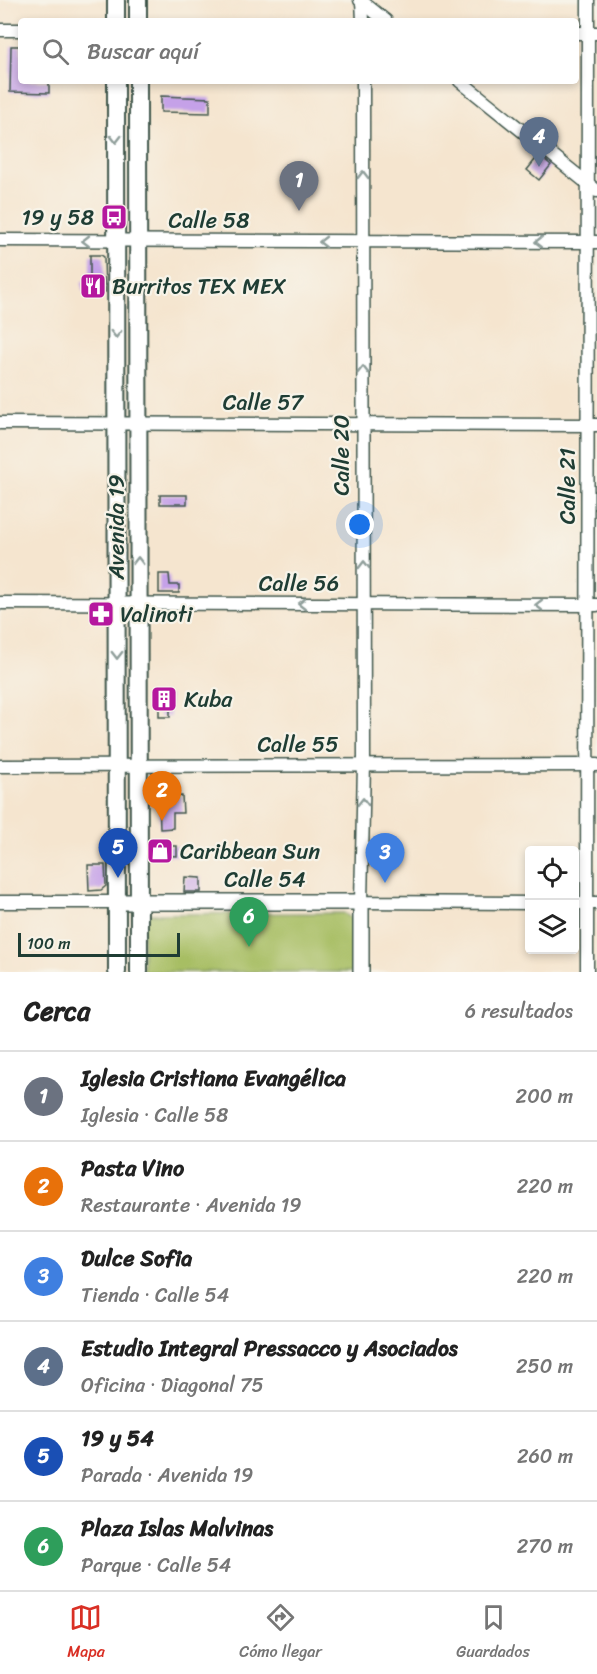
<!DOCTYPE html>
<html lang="es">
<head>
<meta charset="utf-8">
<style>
  :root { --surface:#fff; --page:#f2f2f2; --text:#222; --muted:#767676; --line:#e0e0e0; --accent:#d93025 }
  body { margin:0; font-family:Sriracha,sans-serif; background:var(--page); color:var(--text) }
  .controls { position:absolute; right:18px; bottom:18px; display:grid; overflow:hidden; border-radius:6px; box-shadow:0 3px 9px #0003 }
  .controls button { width:54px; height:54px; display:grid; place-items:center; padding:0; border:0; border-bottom:2px solid var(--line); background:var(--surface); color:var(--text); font:30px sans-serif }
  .scale { position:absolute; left:18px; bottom:15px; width:162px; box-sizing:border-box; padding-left:6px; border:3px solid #1f3d34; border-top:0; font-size:16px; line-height:21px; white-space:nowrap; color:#1f3d34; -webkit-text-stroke:4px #f7f3e8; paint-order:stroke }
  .you { position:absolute; left:360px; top:525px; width:21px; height:21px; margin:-15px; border:4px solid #fff; border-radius:50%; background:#1a73e8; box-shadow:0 0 0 9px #1a73e833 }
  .badge { display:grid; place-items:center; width:39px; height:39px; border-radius:50%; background:var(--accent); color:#fff; font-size:20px; font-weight:700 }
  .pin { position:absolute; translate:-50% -50px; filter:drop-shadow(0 2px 3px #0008) }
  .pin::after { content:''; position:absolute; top:32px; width:21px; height:18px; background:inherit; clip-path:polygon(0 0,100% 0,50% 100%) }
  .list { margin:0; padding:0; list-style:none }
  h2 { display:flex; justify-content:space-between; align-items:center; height:78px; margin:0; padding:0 24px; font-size:26px }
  h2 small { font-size:20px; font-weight:400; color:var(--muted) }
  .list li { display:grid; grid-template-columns:39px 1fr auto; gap:18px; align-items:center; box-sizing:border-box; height:90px; padding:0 24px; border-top:2px solid var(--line) }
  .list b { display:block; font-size:22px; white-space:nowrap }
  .list p { margin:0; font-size:20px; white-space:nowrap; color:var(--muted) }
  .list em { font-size:20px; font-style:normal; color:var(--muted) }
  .icon { flex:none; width:33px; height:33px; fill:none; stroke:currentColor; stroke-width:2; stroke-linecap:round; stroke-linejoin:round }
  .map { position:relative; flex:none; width:597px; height:972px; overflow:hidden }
  .search { position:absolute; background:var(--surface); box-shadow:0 3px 9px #0003; left:18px; right:18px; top:18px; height:66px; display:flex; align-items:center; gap:15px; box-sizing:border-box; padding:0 21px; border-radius:6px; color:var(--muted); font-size:22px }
  .sheet { height:618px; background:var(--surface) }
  nav { display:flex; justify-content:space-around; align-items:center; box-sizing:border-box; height:84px; border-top:2px solid var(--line); background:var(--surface); font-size:16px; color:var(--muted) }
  nav a { display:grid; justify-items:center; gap:3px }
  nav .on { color:var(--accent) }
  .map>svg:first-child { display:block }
  .green { fill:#a7be64; stroke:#637e4c; stroke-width:1.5 }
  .building { fill:#c5a1e8 }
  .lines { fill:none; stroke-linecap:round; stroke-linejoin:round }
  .minor-casing { stroke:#3f564b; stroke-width:15 }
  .tertiary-casing { stroke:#3f564b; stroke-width:18 }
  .secondary-casing { stroke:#3f564b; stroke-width:20 }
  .minor { stroke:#fff; stroke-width:12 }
  .tertiary { stroke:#fff; stroke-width:15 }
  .secondary { stroke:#fff; stroke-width:16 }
  .oneway { stroke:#8f9e9a }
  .labels { text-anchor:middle; stroke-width:4.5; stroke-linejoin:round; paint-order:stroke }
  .poi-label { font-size:22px; fill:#1f3d34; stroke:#f7f3e8; text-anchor:start }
  .street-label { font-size:22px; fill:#1f3d34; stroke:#f7f3e8 }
</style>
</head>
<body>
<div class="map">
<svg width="597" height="972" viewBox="0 0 597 972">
  <rect width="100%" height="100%" fill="#f7f3e8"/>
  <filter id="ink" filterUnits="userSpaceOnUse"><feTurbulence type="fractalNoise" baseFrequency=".0167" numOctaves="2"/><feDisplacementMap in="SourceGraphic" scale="12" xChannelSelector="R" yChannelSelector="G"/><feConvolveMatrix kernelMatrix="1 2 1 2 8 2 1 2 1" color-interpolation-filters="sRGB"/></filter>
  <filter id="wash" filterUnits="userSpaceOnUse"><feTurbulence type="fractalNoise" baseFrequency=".008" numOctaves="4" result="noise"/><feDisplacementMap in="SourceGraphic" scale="24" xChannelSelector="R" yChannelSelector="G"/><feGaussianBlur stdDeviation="1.35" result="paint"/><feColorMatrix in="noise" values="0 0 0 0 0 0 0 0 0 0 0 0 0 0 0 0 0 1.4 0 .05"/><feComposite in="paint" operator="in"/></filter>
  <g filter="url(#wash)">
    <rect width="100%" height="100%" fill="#f5e5cf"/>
    <path class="green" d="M344 913 356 922V972H143V920L150 914Z"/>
    <g id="blocks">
      <g class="building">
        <path d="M11 46H21V81H49V93L10 92Z"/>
        <path d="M161 96 210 98V113L161 112Z"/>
        <path d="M539 155 551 165 539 180 527 170Z"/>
        <path d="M90 255H101L104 257 105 292 82 291V281H90Z"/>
        <rect x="160" y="495" width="27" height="9"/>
        <path d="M159 574H169L170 585H179V593H159Z"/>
        <rect x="159" y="696" width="11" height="21"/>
        <path d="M182 796 183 813H173V828L160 829 159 797Z"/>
        <path d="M158 846H177V856L157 855Z"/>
        <path d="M88 865H105L106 886 101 890 89 891Z"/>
        <path d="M185 877 201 878V892H184Z"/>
      </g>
    </g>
  </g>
  <g filter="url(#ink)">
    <use href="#blocks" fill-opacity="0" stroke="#3f564b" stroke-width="1.5"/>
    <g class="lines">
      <defs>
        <g id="minor">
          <path d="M360 0 386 21"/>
          <path d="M362 0 363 21"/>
          <path d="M0 30H21"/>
          <path d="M576 33H597"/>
          <path d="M363 81 364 764 361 902 530 903"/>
          <path d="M460 81 597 191"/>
          <path d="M0 240 597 242"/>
          <path d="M0 423 597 425"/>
          <path d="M0 603 597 605"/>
          <path d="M0 766 597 765"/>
          <path d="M0 902H117"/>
          <path d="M574 903H597"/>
          <path d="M587 972 588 0"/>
        </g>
        <path id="tertiary" d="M117 902H361V972"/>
        <g id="secondary">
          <path d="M116 0V21"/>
          <path d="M138 21V0"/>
          <path d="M116 81 117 972"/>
          <path d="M138 81 139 972"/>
        </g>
      </defs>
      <use href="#minor" class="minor-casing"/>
      <use href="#tertiary" class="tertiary-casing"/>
      <use href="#secondary" class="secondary-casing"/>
      <use href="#minor" class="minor"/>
      <use href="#tertiary" class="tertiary"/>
      <use href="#secondary" class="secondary"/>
    </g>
    <defs><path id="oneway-chevron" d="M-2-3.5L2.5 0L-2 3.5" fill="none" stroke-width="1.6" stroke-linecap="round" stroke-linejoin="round" transform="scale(1.5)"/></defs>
    <g class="oneway">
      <use href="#oneway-chevron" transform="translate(116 139) rotate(90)"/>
      <use href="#oneway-chevron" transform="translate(363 175) rotate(-90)"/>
      <use href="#oneway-chevron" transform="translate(86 241) rotate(-180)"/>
      <use href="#oneway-chevron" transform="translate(323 242) rotate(-180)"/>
      <use href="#oneway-chevron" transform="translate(539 242) rotate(-180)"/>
      <use href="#oneway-chevron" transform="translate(116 334) rotate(90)"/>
      <use href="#oneway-chevron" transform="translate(363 370) rotate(-90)"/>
      <use href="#oneway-chevron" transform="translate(138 561) rotate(-90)"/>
      <use href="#oneway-chevron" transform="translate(364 565) rotate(-90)"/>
      <use href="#oneway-chevron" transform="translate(302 604) rotate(-180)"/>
      <use href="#oneway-chevron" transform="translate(539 605) rotate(-180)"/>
      <use href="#oneway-chevron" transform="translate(117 655) rotate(90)"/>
      <use href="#oneway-chevron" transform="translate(363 802) rotate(-89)"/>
    </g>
  </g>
  <defs>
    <symbol id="bus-square" viewBox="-11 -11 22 22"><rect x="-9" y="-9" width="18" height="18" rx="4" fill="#b5179e" stroke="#f7f3e8"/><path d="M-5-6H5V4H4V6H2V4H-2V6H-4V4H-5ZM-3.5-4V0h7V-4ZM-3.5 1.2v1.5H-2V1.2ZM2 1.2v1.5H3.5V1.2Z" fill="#fff"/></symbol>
    <symbol id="restaurant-square" viewBox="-11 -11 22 22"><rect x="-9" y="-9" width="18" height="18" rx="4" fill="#b5179e" stroke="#f7f3e8"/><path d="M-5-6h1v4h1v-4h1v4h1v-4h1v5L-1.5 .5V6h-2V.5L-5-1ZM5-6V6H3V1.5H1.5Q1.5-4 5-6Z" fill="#fff"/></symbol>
    <symbol id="pharmacy-square" viewBox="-11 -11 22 22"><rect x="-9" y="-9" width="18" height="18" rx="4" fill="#b5179e" stroke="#f7f3e8"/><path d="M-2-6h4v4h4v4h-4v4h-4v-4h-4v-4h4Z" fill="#fff"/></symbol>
    <symbol id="building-square" viewBox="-11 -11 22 22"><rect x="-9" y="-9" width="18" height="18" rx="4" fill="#b5179e" stroke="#f7f3e8"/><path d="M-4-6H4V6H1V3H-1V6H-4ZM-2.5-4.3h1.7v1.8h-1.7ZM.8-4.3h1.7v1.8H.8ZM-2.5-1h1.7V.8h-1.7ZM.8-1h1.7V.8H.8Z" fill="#fff"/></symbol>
    <symbol id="shop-square" viewBox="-11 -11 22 22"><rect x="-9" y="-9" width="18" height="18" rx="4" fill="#b5179e" stroke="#f7f3e8"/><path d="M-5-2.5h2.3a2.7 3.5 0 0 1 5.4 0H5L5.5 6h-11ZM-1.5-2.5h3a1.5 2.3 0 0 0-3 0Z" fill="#fff"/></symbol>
  </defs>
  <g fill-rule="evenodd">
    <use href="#bus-square" x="99" y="202" width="30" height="30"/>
    <use href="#restaurant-square" x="78" y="271" width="30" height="30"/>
    <use href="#pharmacy-square" x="86" y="599" width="30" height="30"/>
    <use href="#building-square" x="149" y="684" width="30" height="30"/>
    <use href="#shop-square" x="145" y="836" width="30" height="30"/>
  </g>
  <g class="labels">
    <g class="poi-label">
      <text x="94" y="225" text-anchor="end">19 y 58</text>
      <text x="112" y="294">Burritos TEX MEX</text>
      <text x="120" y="622">Valinoti</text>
      <text x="184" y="707">Kuba</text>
      <text x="180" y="859">Caribbean Sun</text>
    </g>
    <g class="street-label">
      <text x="209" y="228">Calle 58</text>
      <text x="263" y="410">Calle 57</text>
      <text transform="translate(341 455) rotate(-90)" y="8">Calle 20</text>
      <text transform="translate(567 486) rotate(-90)" y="8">Calle 21</text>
      <text transform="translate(116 527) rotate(-90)" y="8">Avenida 19</text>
      <text x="299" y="591">Calle 56</text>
      <text x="298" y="752">Calle 55</text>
      <text x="265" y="887">Calle 54</text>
    </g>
  </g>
</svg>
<div class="controls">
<button><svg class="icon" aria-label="locate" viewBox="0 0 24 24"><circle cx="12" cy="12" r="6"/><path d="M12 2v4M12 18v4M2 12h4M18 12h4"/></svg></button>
<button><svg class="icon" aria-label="layers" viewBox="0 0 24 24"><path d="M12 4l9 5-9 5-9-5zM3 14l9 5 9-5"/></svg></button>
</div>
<div class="scale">100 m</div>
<div class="you"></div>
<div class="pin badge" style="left:299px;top:211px;background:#6b7280">1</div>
<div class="pin badge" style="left:162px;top:821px;background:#e8710a">2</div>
<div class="pin badge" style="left:385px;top:883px;background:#3f7fe0">3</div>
<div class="pin badge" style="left:539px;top:167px;background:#5c6f8a">4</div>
<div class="pin badge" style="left:118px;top:878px;background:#1a4fb4">5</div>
<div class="pin badge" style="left:249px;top:947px;background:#2e9e5b">6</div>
<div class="search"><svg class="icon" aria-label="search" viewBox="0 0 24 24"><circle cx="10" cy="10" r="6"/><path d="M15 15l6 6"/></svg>Buscar aquí</div>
</div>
<section class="sheet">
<h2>Cerca<small>6 resultados</small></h2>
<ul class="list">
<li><span class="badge" style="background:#6b7280">1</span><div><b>Iglesia Cristiana Evangélica</b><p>Iglesia · Calle 58</p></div><em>200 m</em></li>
<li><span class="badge" style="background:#e8710a">2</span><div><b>Pasta Vino</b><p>Restaurante · Avenida 19</p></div><em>220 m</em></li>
<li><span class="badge" style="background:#3f7fe0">3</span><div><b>Dulce Sofia</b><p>Tienda · Calle 54</p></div><em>220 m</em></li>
<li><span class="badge" style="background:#5c6f8a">4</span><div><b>Estudio Integral Pressacco y Asociados</b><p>Oficina · Diagonal 75</p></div><em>250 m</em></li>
<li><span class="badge" style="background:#1a4fb4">5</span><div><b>19 y 54</b><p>Parada · Avenida 19</p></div><em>260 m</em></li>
<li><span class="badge" style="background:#2e9e5b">6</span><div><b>Plaza Islas Malvinas</b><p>Parque · Calle 54</p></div><em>270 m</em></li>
</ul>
</section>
<nav>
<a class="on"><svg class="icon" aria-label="map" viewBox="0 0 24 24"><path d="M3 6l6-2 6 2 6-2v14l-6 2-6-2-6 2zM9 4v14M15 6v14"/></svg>Mapa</a>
<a><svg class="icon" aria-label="directions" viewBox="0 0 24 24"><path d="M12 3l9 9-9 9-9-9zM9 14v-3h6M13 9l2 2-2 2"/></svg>Cómo llegar</a>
<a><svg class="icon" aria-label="saved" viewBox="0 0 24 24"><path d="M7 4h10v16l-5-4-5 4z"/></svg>Guardados</a>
</nav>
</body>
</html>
